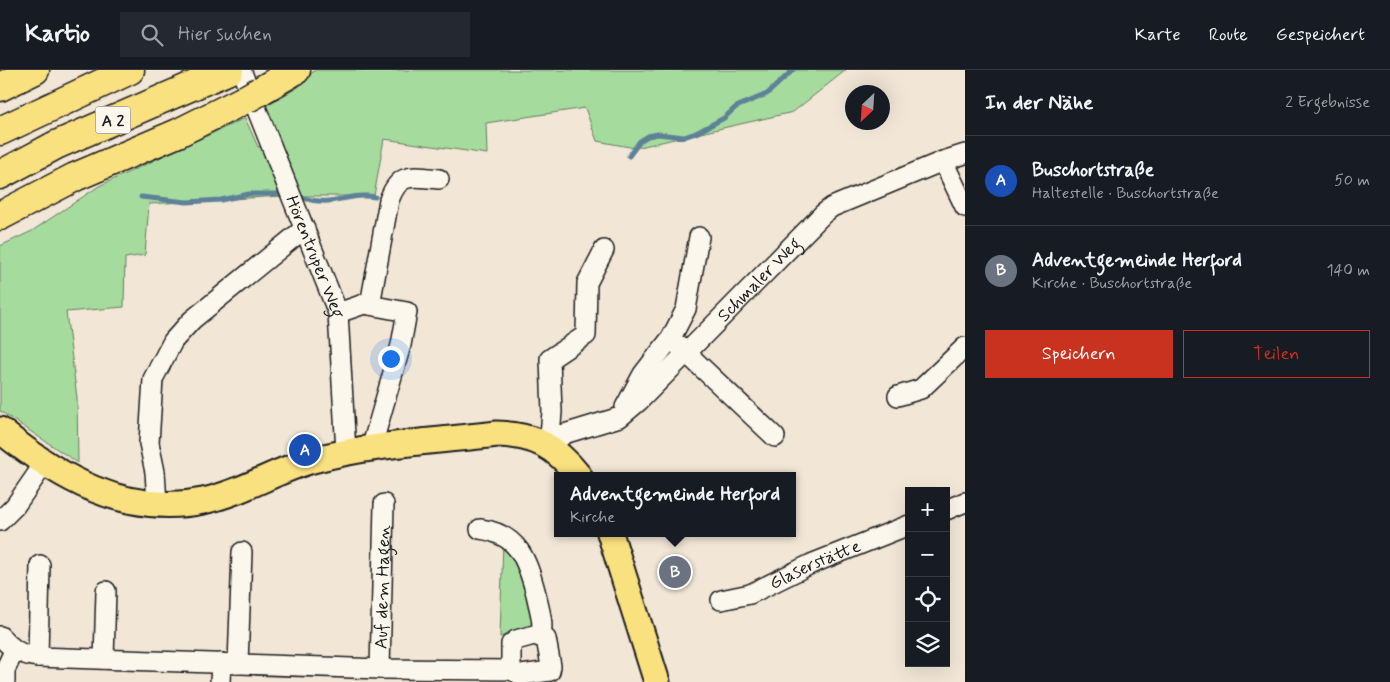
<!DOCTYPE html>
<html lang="de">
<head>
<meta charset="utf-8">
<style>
  :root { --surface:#171b24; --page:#242831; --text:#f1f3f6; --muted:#9ea1a6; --line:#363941; --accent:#c8321e }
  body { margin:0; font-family:Mynerve,sans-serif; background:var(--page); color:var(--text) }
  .controls { position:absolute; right:15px; bottom:15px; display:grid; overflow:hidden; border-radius:0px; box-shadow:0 5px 20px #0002 }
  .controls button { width:45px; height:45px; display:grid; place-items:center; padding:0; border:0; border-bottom:1px solid var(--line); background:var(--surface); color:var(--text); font:25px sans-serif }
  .compass { position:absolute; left:845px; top:15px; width:45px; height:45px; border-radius:50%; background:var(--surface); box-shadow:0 5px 20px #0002; rotate:205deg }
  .you { position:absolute; left:390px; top:288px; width:18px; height:18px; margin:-12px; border:4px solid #fff; border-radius:50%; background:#1a73e8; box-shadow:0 0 0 8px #1a73e833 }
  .badge { display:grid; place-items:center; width:32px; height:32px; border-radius:50%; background:var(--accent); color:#fff; font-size:16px; font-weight:700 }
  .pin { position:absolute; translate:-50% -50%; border:2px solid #fff; box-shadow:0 1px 5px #0006 }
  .popup { position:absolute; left:554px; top:402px; width:242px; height:65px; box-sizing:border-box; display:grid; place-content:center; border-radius:0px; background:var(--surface); filter:drop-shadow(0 1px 4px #0005); font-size:16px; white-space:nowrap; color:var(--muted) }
  .popup b { font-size:19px; color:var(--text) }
  .popup::after { content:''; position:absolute; left:50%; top:100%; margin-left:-10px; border:10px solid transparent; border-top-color:var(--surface) }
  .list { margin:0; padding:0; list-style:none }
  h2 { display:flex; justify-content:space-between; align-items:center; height:65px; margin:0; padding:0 20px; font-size:21px }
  h2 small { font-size:16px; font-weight:400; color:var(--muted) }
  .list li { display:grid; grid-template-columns:32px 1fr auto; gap:15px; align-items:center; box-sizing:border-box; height:90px; padding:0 20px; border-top:1px solid var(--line) }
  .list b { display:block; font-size:19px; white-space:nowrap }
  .list p { margin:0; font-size:16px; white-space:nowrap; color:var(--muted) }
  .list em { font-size:16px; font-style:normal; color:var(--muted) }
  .actions { display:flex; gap:10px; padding:15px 20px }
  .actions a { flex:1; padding:11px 0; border:1px solid var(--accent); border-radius:0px; text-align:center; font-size:18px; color:var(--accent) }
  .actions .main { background:var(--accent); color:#fff }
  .icon { flex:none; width:28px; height:28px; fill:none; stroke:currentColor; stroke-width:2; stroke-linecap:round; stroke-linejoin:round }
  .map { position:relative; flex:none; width:965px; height:612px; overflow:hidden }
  header { display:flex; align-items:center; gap:30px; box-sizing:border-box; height:70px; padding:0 25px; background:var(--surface); border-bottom:1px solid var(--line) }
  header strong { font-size:24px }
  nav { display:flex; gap:28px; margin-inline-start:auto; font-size:18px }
  .search { width:350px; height:45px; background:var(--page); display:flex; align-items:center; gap:12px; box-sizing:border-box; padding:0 18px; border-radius:0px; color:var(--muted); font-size:19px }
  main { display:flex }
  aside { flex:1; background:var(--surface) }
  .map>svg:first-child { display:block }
  .green { fill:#a6db9e; stroke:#617c5d }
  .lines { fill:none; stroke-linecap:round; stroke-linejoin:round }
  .stream { stroke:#5d8196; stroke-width:5 }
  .minor-casing { stroke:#1c1c1c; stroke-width:22 }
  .major-casing { stroke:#1c1c1c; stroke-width:29 }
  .highway-casing { stroke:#1c1c1c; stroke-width:31 }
  .minor { stroke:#fbf7ec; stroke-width:19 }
  .major { stroke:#fae180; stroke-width:25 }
  .highway { stroke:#fae180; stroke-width:28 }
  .highway-bridge-casing { stroke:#1c1c1c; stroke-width:31; stroke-linecap:butt }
  .highway-bridge { stroke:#fae180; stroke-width:28 }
  .labels { text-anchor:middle; stroke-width:4; stroke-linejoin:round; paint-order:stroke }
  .shield { fill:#fbf7ec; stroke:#5f5e5a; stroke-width:1 }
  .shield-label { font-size:16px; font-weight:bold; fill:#1c1c1c }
  .street-label { font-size:18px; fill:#1c1c1c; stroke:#fbf7ec }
</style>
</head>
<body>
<header>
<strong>Kartio</strong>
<div class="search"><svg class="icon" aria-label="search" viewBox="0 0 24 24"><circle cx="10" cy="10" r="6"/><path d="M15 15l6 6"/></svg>Hier suchen</div>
<nav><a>Karte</a><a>Route</a><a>Gespeichert</a></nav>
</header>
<main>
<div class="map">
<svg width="965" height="612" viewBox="0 0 965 612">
  <rect width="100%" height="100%" fill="#f2e7d7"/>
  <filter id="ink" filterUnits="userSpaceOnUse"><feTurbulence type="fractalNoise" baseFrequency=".02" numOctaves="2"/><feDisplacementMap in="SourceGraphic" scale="10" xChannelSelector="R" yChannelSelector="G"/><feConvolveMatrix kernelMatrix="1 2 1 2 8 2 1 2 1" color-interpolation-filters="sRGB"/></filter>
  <g filter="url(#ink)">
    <g class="green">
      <path d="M315 0H846L793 42 635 78 597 71 585 38 486 53 487 84 384 69 374 126H282L149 134 145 185 125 188 124 237 66 242 77 328 78 393 0 341V176L32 161 99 116 245 48 258 77 278 72 265 36 297 18Z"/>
      <path d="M503 470 515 483 538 554 500 567Z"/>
    </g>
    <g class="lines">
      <g class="stream">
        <path d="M629 86 640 71 648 66 658 64 684 67 696 63 724 48 736 37 767 24 793 0"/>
        <path d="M141 127 187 132 221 130 249 124H279"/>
        <path d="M304 128C331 138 350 122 375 127"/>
      </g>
      <defs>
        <g id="minor">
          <path id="s1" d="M241 0 338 243 346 382"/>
          <path d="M943 91 965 84"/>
          <path d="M370 235 389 130C400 101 412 107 439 109"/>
          <path d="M338 243 364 234 407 242 401 275 371 379"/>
          <path d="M678 275 775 367"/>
          <path d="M898 326 921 319 965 277"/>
          <path d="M625 337 643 304 671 268 686 239 699 167"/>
          <path id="s2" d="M549 377 564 364 620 347 639 331 823 144 832 137 943 91 965 137"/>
          <path d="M549 377 552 342 550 289 586 265 587 213 604 180"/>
          <path d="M157 433 155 402 149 373 153 309 173 271 192 250 305 158"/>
          <path d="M946 440 965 432"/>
          <path d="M0 451 15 436 44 394"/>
          <path d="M480 459C519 464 527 490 536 524 539 539 544 551 541 566"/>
          <path id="s3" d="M721 530 750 524 811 494 909 455"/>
          <path d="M534 565 546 569 551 596 550 601 521 605 511 600V574L516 570Z"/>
          <path d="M0 566C12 579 20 585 38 587L380 599 511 600"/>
          <path d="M38 587 40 495"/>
          <path d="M104 589 106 521"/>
          <path d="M238 594 242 482"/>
          <path id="s4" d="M380 599 384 434"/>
          <path d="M5 612V600L14 581"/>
          <path d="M220 612 221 593"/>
        </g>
        <g id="major">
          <path d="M0 360C58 407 125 447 203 431 242 423 276 400 313 390 373 374 436 371 497 364 535 365 555 376 579 406"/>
          <path d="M610 463 657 612"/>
        </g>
        <g id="highway">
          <path d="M0 17 35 0"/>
          <path d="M260 21 296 0"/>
          <path d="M0 61 130 0"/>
          <path d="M0 105 56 75 229 0"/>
          <path d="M0 146 75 107 178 63 246 29"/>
        </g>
      </defs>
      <use href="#minor" class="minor-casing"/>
      <use href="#major" class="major-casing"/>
      <use href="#highway" class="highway-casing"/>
      <use href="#minor" class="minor"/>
      <use href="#major" class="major"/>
      <use href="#highway" class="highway"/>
      <defs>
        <path id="highway-bridge" d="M246 29 260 21"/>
      </defs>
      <use href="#highway-bridge" class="highway-bridge-casing"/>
      <use href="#highway-bridge" class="highway-bridge"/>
    </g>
  </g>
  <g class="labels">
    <rect class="shield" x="95.5" y="36.5" width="35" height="27" rx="4"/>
    <g class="shield-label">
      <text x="113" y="56">A 2</text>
    </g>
    <g class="street-label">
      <text dy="6" stroke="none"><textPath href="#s1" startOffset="201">Hörentruper Weg</textPath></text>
      <text dy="6" stroke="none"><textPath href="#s2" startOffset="274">Schmaler Weg</textPath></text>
      <text dy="6" stroke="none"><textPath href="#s3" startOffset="101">Glaserstätte</textPath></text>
      <text dy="6" stroke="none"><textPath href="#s4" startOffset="82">Auf dem Hagen</textPath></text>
    </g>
  </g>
</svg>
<div class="controls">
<button>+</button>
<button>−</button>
<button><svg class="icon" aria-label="locate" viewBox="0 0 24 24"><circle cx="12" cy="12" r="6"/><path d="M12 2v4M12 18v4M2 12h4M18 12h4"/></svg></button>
<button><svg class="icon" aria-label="layers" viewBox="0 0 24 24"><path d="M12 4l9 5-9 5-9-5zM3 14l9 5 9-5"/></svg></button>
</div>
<svg class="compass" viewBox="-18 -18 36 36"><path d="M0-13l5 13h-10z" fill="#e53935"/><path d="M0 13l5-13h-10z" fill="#9ea1a6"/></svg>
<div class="you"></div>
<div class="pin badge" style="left:305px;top:380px;background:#1a4fb4">A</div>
<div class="pin badge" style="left:675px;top:502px;background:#6b7280">B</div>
<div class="popup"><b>Adventgemeinde Herford</b>Kirche</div>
</div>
<aside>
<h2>In der Nähe<small>2 Ergebnisse</small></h2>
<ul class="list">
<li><span class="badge" style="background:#1a4fb4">A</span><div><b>Buschortstraße</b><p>Haltestelle · Buschortstraße</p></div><em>50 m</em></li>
<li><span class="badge" style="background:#6b7280">B</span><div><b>Adventgemeinde Herford</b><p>Kirche · Buschortstraße</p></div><em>140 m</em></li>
</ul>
<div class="actions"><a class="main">Speichern</a><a>Teilen</a></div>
</aside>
</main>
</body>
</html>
